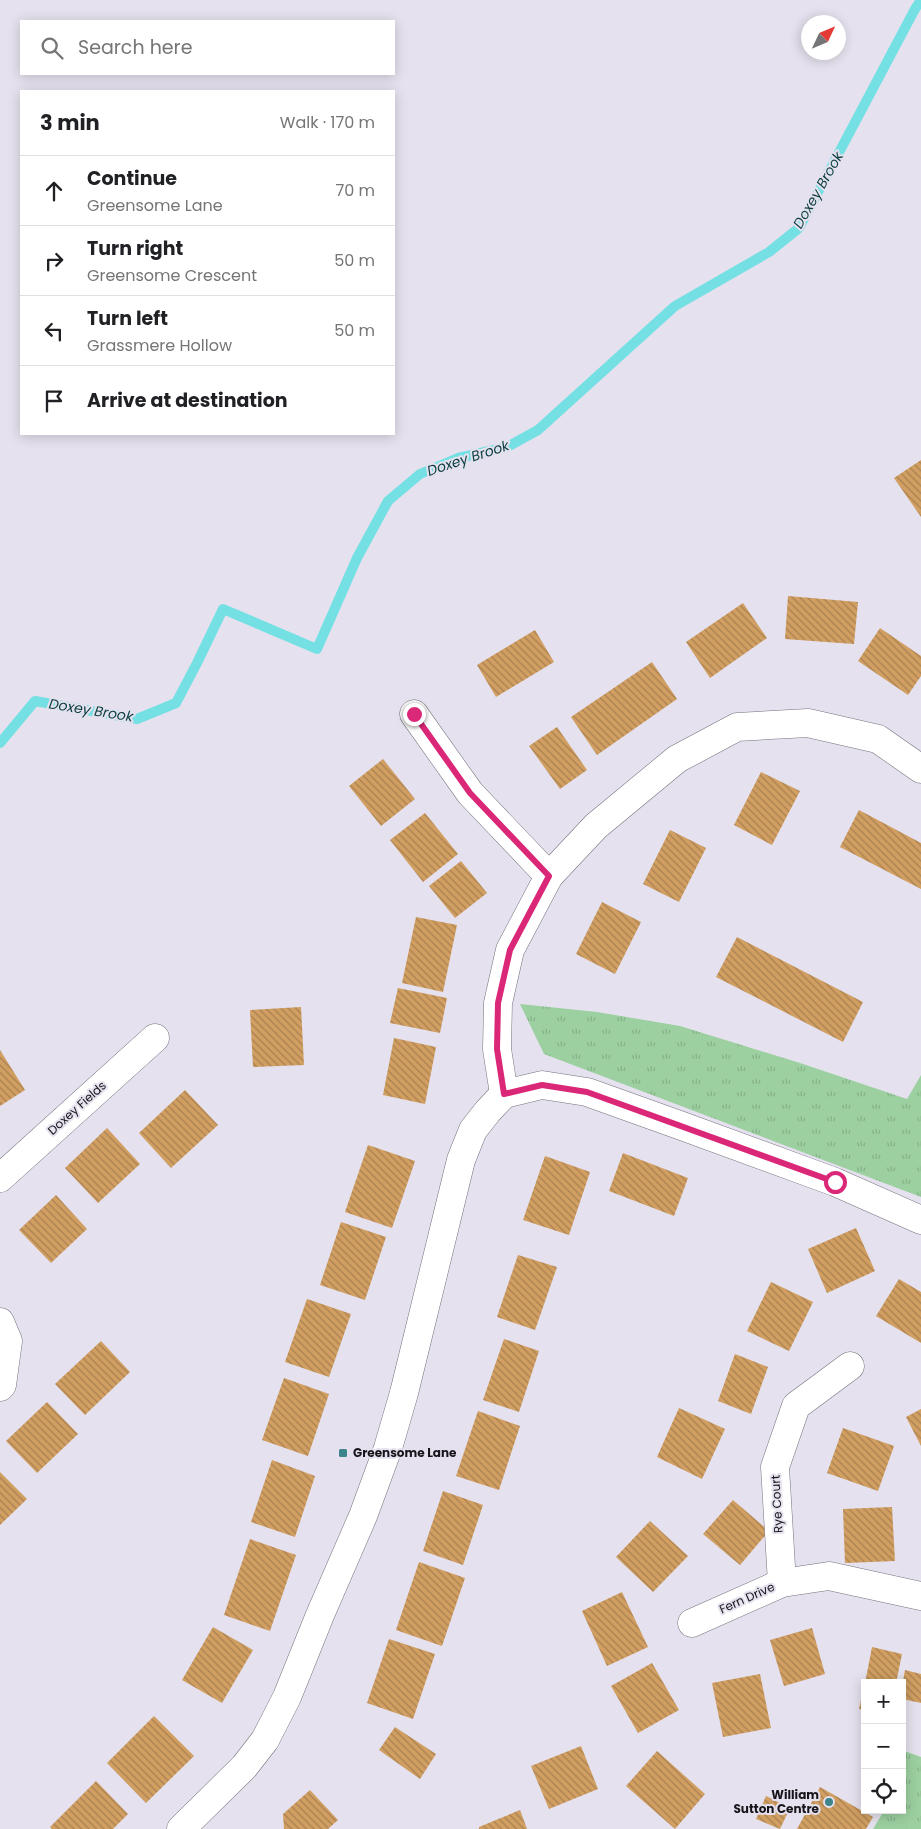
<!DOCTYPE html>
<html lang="en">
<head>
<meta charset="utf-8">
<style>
  :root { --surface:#fff; --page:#f6f6f6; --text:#202124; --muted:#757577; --line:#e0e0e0 }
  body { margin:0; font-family:Poppins,sans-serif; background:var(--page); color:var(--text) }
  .controls { position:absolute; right:15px; bottom:15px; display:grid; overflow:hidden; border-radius:0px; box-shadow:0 2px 12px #0003 }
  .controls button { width:45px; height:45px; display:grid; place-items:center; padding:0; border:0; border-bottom:1px solid var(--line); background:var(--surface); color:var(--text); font:25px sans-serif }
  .compass { position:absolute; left:801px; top:15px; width:45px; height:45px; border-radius:50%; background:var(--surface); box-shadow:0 2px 12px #0003; rotate:46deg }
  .stop { position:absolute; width:15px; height:15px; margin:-11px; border:4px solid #db2777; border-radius:50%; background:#fff }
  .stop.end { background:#db2777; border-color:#fff; box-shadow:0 1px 5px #0008 }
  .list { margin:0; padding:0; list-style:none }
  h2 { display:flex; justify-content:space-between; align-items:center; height:65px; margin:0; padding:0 20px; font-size:21px }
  h2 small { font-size:16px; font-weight:400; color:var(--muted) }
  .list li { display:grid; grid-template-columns:32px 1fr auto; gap:15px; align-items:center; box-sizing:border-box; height:70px; padding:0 20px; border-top:1px solid var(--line) }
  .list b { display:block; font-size:19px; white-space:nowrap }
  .list p { margin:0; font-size:16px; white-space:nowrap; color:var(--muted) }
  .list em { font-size:16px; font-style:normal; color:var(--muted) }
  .icon { flex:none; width:28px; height:28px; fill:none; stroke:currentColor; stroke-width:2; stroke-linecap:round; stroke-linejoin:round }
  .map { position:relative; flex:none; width:921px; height:1829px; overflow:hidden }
  .search { position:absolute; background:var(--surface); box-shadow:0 2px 12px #0003; left:20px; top:20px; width:375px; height:55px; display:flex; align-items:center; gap:12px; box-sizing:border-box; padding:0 18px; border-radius:0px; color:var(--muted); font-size:19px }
  .panel { position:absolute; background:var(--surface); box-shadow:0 2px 12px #0003; left:20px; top:90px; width:375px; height:345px; border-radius:0px }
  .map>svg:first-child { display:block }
  .grass { fill:url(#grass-tufts) }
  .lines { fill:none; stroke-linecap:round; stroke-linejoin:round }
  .stream { stroke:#75e0e4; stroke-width:10 }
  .building { fill:url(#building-back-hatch) }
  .minor-casing { stroke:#75727d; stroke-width:29 }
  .minor { stroke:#fff; stroke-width:28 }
  .route { stroke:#db2777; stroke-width:6 }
  .poi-dot { fill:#3d858a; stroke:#e5e1ee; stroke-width:2 }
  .labels { text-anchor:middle; stroke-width:4; stroke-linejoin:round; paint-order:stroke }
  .street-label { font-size:12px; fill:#17151a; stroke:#e5e1ee }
  .poi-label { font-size:12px; font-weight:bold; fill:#17151a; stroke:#e5e1ee; text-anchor:start }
  .water-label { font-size:14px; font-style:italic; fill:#0a3e40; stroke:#e5e1ee }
</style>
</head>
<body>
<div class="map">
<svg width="921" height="1829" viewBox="0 0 921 1829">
  <defs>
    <pattern id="grass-tufts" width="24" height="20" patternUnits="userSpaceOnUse" patternTransform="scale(1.25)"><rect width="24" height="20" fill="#9cd0a0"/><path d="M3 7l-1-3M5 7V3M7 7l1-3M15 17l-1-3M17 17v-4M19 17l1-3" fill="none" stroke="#86b289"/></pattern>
    <pattern id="building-back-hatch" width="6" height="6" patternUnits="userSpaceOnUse" patternTransform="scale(1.25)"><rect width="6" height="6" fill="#d19f62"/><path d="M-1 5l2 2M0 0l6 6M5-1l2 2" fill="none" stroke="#a98050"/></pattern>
  </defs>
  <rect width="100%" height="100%" fill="#e5e1ee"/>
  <g class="grass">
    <path d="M520 1004 597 1012 680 1026 800 1063 907 1099 921 1075V1197L544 1054Z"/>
    <path d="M902 1750 921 1757V1829H873L882 1814 880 1810H902Z"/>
  </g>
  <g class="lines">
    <path class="stream" d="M0 743 35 701 137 719 176 703 197 663 223 609 317 649 357 558 388 501 420 474 458 458 507 447 538 430 675 306 769 252 799 228 915 9 921 0"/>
  </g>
  <g class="building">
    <path d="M921 460V517L894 478Z"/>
    <path d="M788 596 858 602 854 644 785 639Z"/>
    <path d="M743 603 767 638 710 678 686 642Z"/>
    <path d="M880 628 921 656V676L908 695 858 661Z"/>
    <path d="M535 630 554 662 496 697 477 665Z"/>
    <path d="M652 662 677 699 597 755 571 717Z"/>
    <path d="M557 727 587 770 560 789 529 746Z"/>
    <path d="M383 759 415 799 381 826 349 786Z"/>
    <path d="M761 772 800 791 772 845 734 825Z"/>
    <path d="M859 810 921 843V889L840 847Z"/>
    <path d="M425 813 458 854 423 882 390 840Z"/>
    <path d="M670 830 706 848 679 902 643 884Z"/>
    <path d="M461 861 487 893 455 918 429 886Z"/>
    <path d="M602 902 641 922 615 974 576 954Z"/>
    <path d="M416 917 457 925 443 992 402 983Z"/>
    <path d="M737 937 863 1002 843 1042 716 977Z"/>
    <path d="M398 988 447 998 440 1033 390 1023Z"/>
    <path d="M301 1007 304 1065 253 1067 250 1010Z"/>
    <path d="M394 1038 436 1047 425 1104 383 1095Z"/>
    <path d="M0 1050 25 1090 0 1106Z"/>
    <path d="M185 1090 218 1125 171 1168 139 1133Z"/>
    <path d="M107 1128 140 1164 98 1203 65 1168Z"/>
    <path d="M368 1145 415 1161 392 1228 345 1212Z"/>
    <path d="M623 1153 688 1178 674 1216 609 1191Z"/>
    <path d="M545 1156 590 1172 569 1235 523 1220Z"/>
    <path d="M56 1195 87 1229 51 1263 19 1230Z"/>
    <path d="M341 1222 386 1237 365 1300 320 1285Z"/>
    <path d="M856 1228 875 1271 827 1293 808 1249Z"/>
    <path d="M518 1255 557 1267 535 1330 497 1317Z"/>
    <path d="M899 1279 921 1292V1343L876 1316Z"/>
    <path d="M771 1282 813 1302 789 1351 747 1331Z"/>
    <path d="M307 1299 351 1314 329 1377 285 1362Z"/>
    <path d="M504 1339 539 1351 519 1412 483 1400Z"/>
    <path d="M101 1341 130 1372 85 1415 55 1384Z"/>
    <path d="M735 1354 768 1367 751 1414 718 1401Z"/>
    <path d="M284 1378 329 1394 308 1456 262 1440Z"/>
    <path d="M47 1402 78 1434 37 1473 6 1441Z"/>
    <path d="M679 1408 725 1429 702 1479 657 1457Z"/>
    <path d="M921 1409V1446L906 1417Z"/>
    <path d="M478 1411 520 1426 499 1490 456 1476Z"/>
    <path d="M843 1428 894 1446 878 1491 827 1473Z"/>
    <path d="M272 1460 315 1476 295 1537 251 1522Z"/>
    <path d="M0 1472 27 1499 0 1525Z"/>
    <path d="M443 1491 483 1505 463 1565 423 1551Z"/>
    <path d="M733 1500 769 1531 740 1565 703 1534Z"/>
    <path d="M892 1507 895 1561 845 1563 843 1509Z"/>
    <path d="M650 1521 688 1556 653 1592 616 1557Z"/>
    <path d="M250 1539 296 1555 270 1631 224 1615Z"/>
    <path d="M419 1562 465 1578 442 1646 396 1630Z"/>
    <path d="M622 1592 648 1647 607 1666 582 1611Z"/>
    <path d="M213 1627 253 1650 222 1703 182 1680Z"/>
    <path d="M812 1628 825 1674 784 1686 770 1640Z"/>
    <path d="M389 1639 435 1654 413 1719 367 1703Z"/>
    <path d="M872 1647 902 1654 896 1683H865Z"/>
    <path d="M652 1663 679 1710 638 1733 611 1686Z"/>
    <path d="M905 1670 921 1674V1703L902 1699V1686Z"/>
    <path d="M760 1674 771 1728 723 1737 712 1683Z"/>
    <path d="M864 1688H865V1710L859 1709Z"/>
    <path d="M154 1716 194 1756 146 1803 107 1763Z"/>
    <path d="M395 1727 436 1754 420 1779 379 1750Z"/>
    <path d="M581 1746 598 1789 549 1809 531 1766Z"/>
    <path d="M657 1751 705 1794 675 1829 626 1786Z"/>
    <path d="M96 1781 128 1814 113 1829H52L50 1827Z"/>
    <path d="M820 1787 873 1817 866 1829H797Z"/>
    <path d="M310 1790 338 1820 328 1829H284L283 1814Z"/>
    <path d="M766 1796 790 1808 780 1829 756 1819Z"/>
    <path d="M520 1810 527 1829H479V1827Z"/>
  </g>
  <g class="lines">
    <defs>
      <g id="minor">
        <path d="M414 714 470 793 549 876"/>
        <path d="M504 1094 497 1049 498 1003 510 950 549 876 596 826 677 759 737 727 808 723 878 739 921 769"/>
        <path d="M0 1178 155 1038"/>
        <path d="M0 1322 8 1341 2 1385 0 1387"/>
        <path d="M782 1583 775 1467 796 1406 850 1366"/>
        <path d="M692 1623 782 1583 829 1576 921 1596"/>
        <path d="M181 1829 244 1767 265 1740 287 1697 320 1615 363 1516 388 1448 404 1393 461 1160 473 1130 488 1111 504 1094 542 1085 587 1092 682 1126 835 1182 921 1220"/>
      </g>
    </defs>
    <use href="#minor" class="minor-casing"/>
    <use href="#minor" class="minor"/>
  </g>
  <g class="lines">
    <path class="route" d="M414 714 470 793 549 876 510 950 498 1003 497 1049 504 1094 542 1085 587 1092 835 1182"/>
  </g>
  <g class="poi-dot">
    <rect x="338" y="1448" width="10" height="10" rx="2.5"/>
    <circle cx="829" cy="1802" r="5"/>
  </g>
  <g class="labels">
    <g class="street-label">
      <text transform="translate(77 1108) rotate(-42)" y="4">Doxey Fields</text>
      <text transform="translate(777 1504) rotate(-93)" y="4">Rye Court</text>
      <text transform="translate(747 1598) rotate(-24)" y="4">Fern Drive</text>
    </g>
    <g class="poi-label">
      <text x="353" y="1457">Greensome Lane</text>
      <text x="819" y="1799" text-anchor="end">William<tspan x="819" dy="14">Sutton Centre</tspan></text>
    </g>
    <g class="water-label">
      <text transform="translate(818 190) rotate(-60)" y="5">Doxey Brook</text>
      <text transform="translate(468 458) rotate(-18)" y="5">Doxey Brook</text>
      <text transform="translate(91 710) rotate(9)" y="5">Doxey Brook</text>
    </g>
  </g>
</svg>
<div class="controls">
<button>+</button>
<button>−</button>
<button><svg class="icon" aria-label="locate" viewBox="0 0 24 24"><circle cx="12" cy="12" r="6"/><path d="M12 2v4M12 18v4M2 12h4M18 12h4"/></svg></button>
</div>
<svg class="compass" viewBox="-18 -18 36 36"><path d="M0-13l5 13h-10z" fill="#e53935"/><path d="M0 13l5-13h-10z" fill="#757577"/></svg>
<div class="stop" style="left:835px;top:1182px"></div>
<div class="stop end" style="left:414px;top:714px"></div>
<div class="search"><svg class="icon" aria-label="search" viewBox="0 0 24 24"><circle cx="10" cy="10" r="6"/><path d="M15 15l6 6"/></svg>Search here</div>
<section class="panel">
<h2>3 min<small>Walk · 170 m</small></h2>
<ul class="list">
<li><svg class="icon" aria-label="ahead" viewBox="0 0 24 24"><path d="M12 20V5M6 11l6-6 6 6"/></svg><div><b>Continue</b><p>Greensome Lane</p></div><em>70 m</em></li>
<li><svg class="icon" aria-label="right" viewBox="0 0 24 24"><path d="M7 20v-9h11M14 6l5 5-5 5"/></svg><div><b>Turn right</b><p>Greensome Crescent</p></div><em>50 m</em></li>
<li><svg class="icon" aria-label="left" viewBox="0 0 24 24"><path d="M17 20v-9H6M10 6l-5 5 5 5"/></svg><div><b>Turn left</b><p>Grassmere Hollow</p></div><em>50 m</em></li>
<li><svg class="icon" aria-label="arrive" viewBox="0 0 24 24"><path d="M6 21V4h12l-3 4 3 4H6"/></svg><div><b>Arrive at destination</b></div></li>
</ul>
</section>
</div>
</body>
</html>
